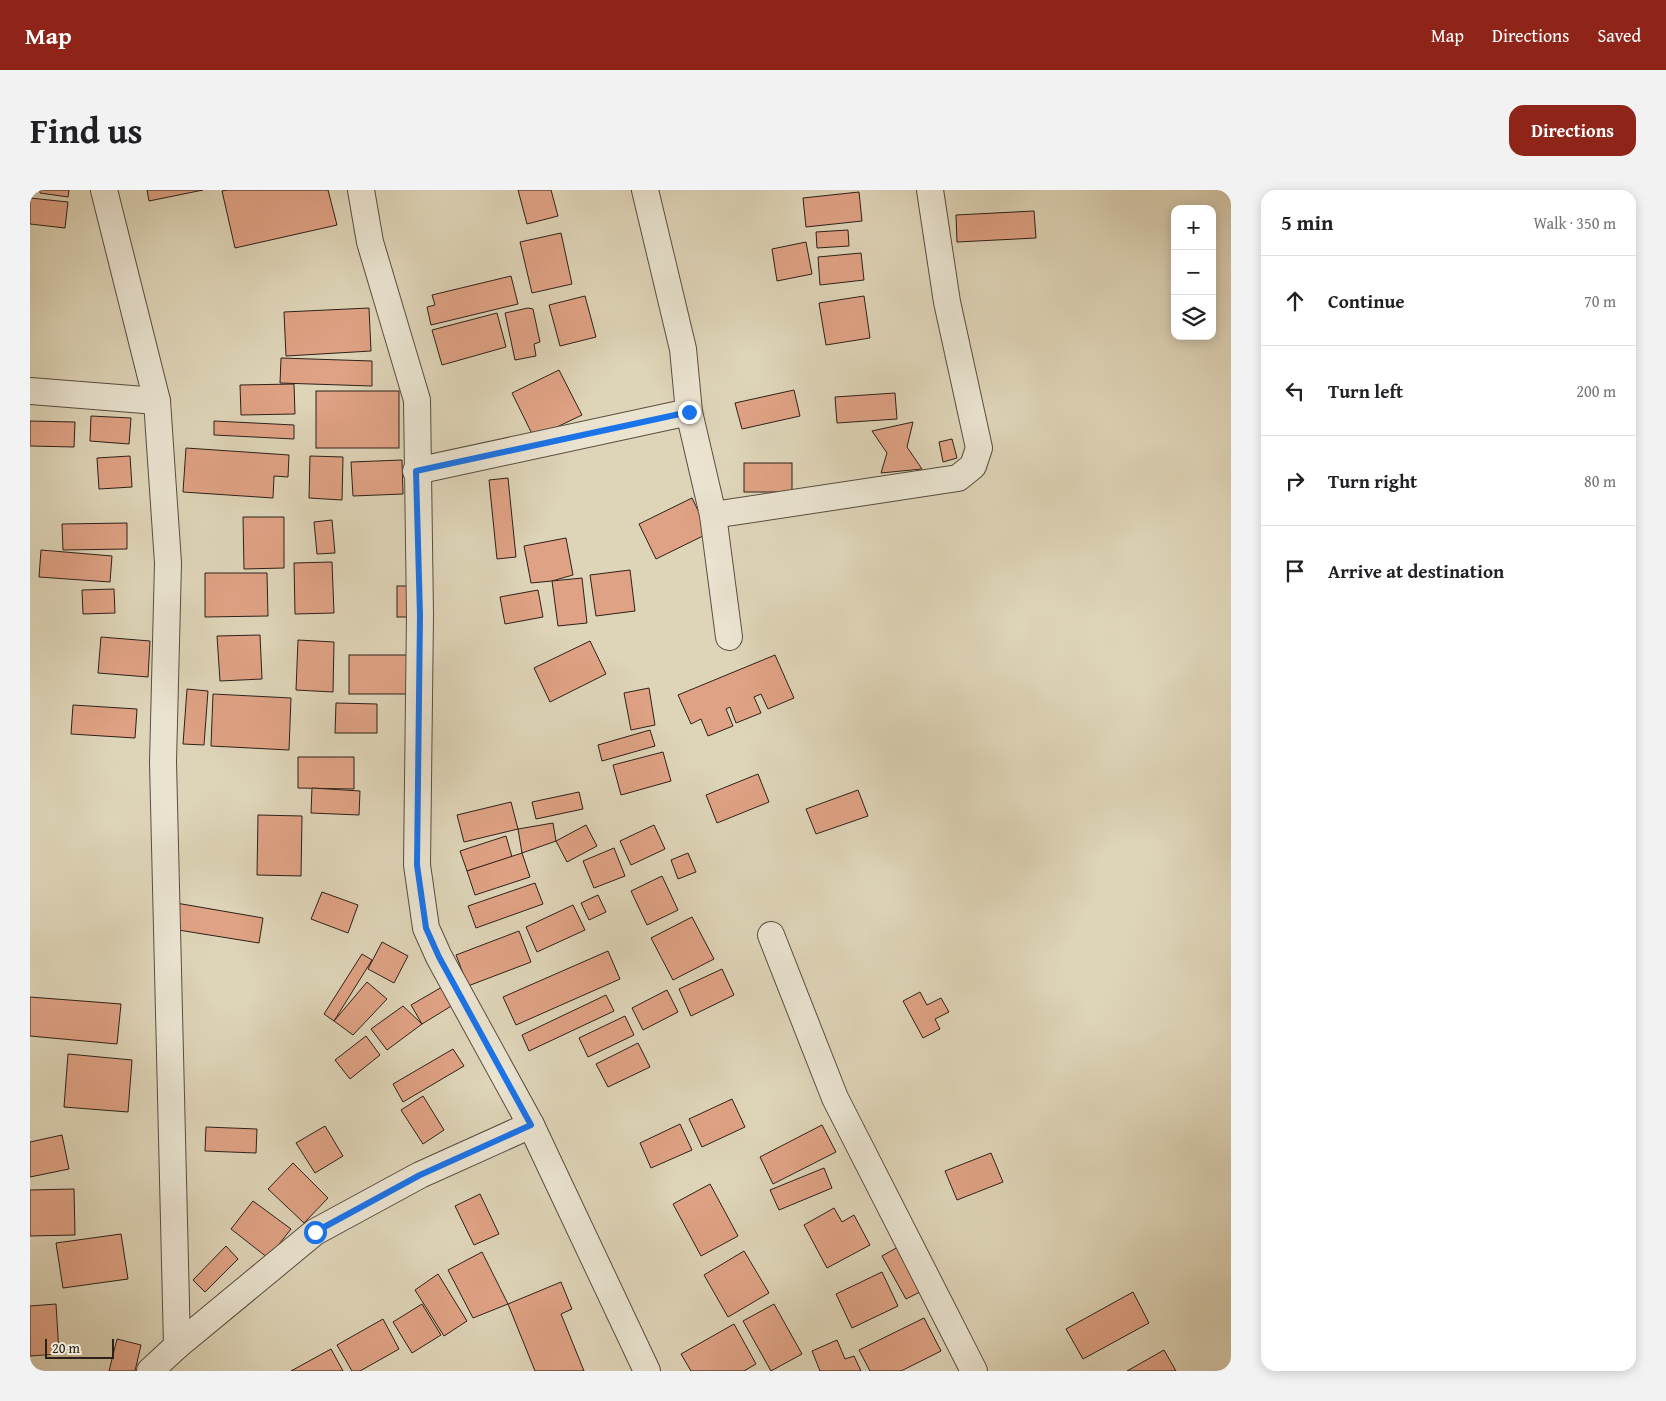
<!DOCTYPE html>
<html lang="en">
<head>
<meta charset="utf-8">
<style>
  :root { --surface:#fff; --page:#f2f2f2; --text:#202124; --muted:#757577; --line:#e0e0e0; --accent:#8f2418 }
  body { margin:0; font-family:"Gentium Book Plus",serif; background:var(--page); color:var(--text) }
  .controls { position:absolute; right:15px; top:15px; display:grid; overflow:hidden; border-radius:10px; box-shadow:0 2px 12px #0003 }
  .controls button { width:45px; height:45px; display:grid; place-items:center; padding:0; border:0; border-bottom:1px solid var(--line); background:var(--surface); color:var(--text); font:25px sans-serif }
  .scale { position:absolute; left:15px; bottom:12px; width:69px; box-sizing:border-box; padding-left:5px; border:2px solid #2d2019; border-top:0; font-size:14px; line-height:18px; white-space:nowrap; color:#2d2019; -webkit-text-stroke:4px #eae3d0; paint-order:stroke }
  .stop { position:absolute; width:15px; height:15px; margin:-11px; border:4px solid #1a73e8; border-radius:50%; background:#fff }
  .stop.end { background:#1a73e8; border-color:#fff; box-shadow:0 1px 5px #0008 }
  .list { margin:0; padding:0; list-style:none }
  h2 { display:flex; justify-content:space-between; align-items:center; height:65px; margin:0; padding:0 20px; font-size:21px }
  h2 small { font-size:16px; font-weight:400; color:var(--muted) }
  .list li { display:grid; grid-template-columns:32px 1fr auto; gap:15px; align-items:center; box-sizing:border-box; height:90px; padding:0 20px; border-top:1px solid var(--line) }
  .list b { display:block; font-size:19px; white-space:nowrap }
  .list em { font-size:16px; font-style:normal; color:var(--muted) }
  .icon { flex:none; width:28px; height:28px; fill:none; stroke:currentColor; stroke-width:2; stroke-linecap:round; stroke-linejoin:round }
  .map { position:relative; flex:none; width:1201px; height:1181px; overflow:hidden; border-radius:15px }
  header { display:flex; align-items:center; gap:30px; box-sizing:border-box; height:70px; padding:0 25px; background:var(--accent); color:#fff }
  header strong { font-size:24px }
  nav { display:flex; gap:28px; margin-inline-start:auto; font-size:18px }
  .intro { display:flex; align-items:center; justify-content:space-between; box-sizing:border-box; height:120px; padding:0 30px }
  h1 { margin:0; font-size:35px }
  .button { padding:12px 22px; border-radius:15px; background:var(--accent); color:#fff; font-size:18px; font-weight:700 }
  main { display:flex; gap:30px; padding:0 30px }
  aside { flex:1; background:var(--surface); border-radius:15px; box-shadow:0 2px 12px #0003 }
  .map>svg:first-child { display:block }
  .building { fill:#dfa284; stroke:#2d2019 }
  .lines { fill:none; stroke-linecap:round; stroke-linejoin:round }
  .street-casing { stroke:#594d40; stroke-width:28 }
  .street { stroke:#eae3d0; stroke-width:26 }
  .route { stroke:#1a73e8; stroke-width:6 }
</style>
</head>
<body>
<header>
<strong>Map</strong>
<nav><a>Map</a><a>Directions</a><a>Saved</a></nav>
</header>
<div class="intro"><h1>Find us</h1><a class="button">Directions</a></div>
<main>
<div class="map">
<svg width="1201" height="1181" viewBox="0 0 1201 1181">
  <rect width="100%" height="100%" fill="#ded4b7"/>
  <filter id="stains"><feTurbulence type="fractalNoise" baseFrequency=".004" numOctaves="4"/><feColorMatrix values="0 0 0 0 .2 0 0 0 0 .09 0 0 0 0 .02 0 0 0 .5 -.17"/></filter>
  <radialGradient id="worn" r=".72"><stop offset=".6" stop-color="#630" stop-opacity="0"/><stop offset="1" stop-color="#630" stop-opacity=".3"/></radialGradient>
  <g class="building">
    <path d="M10 0H39L38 7 10 3Z"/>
    <path d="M117 0H173L119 11Z"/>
    <path d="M197 0H298L307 35 205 58 192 1Z"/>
    <path d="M488 0H521L528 26 497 34Z"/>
    <path d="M829 2 832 31 776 37 773 8Z"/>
    <path d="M0 8 38 12 35 38 0 34Z"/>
    <path d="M1004 21 1006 48 927 52 926 25Z"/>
    <path d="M818 40 819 56 787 58 786 42Z"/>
    <path d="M531 43 542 94 502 103 490 52Z"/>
    <path d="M776 52 782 84 747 91 742 59Z"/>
    <path d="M831 63 834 90 790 95 788 67Z"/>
    <path d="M481 86 488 114 401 135 397 117 405 115 402 105Z"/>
    <path d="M555 106 566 147 530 156 519 115Z"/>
    <path d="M834 106 840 148 796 155 789 113Z"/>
    <path d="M339 118 341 161 256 166 254 122Z"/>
    <path d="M498 118 503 119 510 152 504 154 506 166 485 170 475 123Z"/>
    <path d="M467 123 476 157 412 175 402 140Z"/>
    <path d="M251 168 342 171V196L250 193Z"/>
    <path d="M529 180 552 225 504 248 482 203Z"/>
    <path d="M264 194 265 224 211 225 210 195Z"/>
    <path d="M764 200 770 226 712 239 705 213Z"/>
    <rect x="286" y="201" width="83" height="57"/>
    <path d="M865 203 867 229 807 233 805 207Z"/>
    <path d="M61 226 101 228 99 254 60 251Z"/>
    <path d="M0 231 45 232 44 257 0 256Z"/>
    <path d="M184 231 264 235V249L184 245Z"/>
    <path d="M883 232 877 257 892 279 851 283 857 263 842 241Z"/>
    <path d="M922 249 927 268 913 272 909 252Z"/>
    <path d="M156 258 259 265 258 287 244 286 243 308 153 302Z"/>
    <path d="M100 266 102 297 69 299 67 268Z"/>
    <path d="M280 266 313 267 312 310 279 308Z"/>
    <path d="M372 270 373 304 323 306 321 272Z"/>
    <rect x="714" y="273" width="48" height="29"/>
    <path d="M478 288 486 367 467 369 459 290Z"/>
    <path d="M662 308 679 343 626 369 609 334Z"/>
    <path d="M213 327H254V378L214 379Z"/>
    <path d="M302 330 305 363 287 364 284 332Z"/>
    <path d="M97 333V359L33 360 32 334Z"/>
    <path d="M536 348 543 385 522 391 501 393 494 356Z"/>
    <path d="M11 360 82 366 80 392 9 387Z"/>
    <path d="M302 372 304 423 265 424 264 373Z"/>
    <path d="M600 380 605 421 566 426 560 385Z"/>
    <path d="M175 383H237L238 426 175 427Z"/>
    <path d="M552 388 557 433 528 436 522 391Z"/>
    <rect x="367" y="396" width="20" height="31"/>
    <path d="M84 399 85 423 53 424 52 400Z"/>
    <path d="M508 400 513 427 475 434 470 407Z"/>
    <path d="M230 445 232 489 190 491 187 446Z"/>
    <path d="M71 447 120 451 118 487 68 483Z"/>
    <path d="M268 450 304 452 303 502 266 500Z"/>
    <path d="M560 451 576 484 520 512 504 478Z"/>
    <rect x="319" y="465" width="59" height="39"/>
    <path d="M745 465 764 508 738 519 731 504 724 507 731 523 706 533 700 517 696 519 703 536 678 546 671 529 661 534 648 505Z"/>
    <path d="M619 498 625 535 601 540 594 503Z"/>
    <path d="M157 499 178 501 174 555 153 554Z"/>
    <path d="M183 504 261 508 259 560 181 556Z"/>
    <path d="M306 513 347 514V543H305Z"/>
    <path d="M43 515 107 519 105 548 41 544Z"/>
    <path d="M620 540 625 556 572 571 568 555Z"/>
    <path d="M633 562 641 591 591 605 583 575Z"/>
    <path d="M268 567H324V599L268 598Z"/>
    <path d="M728 584 739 612 687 633 676 605Z"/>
    <path d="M282 598 330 601 329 625 281 623Z"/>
    <path d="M828 600 838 626 786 644 776 619Z"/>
    <path d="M549 602 553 619 506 629 502 612Z"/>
    <path d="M481 612 488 639 434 652 427 625Z"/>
    <path d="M228 625 272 626 271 686 227 685Z"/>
    <path d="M523 633 526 651 492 663 488 639Z"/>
    <path d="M556 635 567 656 537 672 526 651Z"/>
    <path d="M624 635 635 659 601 675 590 651Z"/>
    <path d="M476 646 482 667 437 681 430 661Z"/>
    <path d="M584 658 595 686 564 698 553 671Z"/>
    <path d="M492 663 500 687 445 705 437 681Z"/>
    <path d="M658 663 666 682 648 689 641 670Z"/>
    <path d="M632 686 648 720 617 735 601 701Z"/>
    <path d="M505 693 513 714 446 738 438 716Z"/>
    <path d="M292 702 328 715 318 743 281 729Z"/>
    <path d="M568 705 576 722 559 730 551 713Z"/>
    <path d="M146 713 233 728 229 753 142 739Z"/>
    <path d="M543 715 555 740 507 762 496 737Z"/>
    <path d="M662 727 684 769 643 790 621 748Z"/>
    <path d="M489 741 501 772 438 796 426 765Z"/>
    <path d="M352 752 378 766 364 793 338 779Z"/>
    <path d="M578 761 590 789 486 835 473 807Z"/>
    <path d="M332 764 342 770 304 831 294 824Z"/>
    <path d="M692 779 704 805 661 826 649 799Z"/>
    <path d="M337 792 357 809 323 845 304 831Z"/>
    <path d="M412 797 423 815 392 834 381 815Z"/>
    <path d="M637 800 648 822 613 840 602 818Z"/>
    <path d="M890 802 897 815 911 808 919 822 905 829 910 839 893 848 873 811Z"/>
    <path d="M576 805 584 821 499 861 492 845Z"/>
    <path d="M0 807 91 814 87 854 0 846Z"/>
    <path d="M373 816 392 834 357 860 341 839Z"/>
    <path d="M595 826 604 845 558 867 549 848Z"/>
    <path d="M336 846 350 865 320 889 305 870Z"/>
    <path d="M608 853 620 877 578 897 566 874Z"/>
    <path d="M423 859 434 876 373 912 363 894Z"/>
    <path d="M38 864 102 870 98 922 34 917Z"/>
    <path d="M393 906 414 940 393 954 371 920Z"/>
    <path d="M702 909 715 937 672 957 659 929Z"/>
    <path d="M650 934 662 960 621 978 610 953Z"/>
    <path d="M792 935 806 962 743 994 730 967Z"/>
    <path d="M295 936 313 966 285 983 266 953Z"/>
    <path d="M176 937 227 939 226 963 175 961Z"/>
    <path d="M32 945 39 979 0 987V952Z"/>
    <path d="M961 963 973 992 927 1010 915 981Z"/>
    <path d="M263 973 298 1008 274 1033 238 999Z"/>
    <path d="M794 978 802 998 749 1020 740 1000Z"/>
    <path d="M680 994 708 1046 671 1066 643 1014Z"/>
    <path d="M44 999 45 1045 0 1046V1000Z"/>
    <path d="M450 1004 469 1044 444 1055 425 1016Z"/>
    <path d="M223 1011 261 1039 238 1068 201 1039Z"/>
    <path d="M804 1018 812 1032 824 1025 840 1055 797 1078 774 1035Z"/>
    <path d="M91 1044 98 1089 33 1098 26 1053Z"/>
    <path d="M196 1056 208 1069 175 1102 163 1090Z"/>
    <path d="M868 1057 892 1101 876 1109 852 1066Z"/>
    <path d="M714 1061 739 1103 698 1127 674 1085Z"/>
    <path d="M452 1062 478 1114 443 1128 418 1080Z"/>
    <path d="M852 1082 868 1116 822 1138 806 1104Z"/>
    <path d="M408 1084 437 1131 414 1146 385 1100Z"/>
    <path d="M531 1092 542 1119 531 1124 554 1181H505L478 1114Z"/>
    <path d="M1103 1102 1119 1133 1053 1169 1036 1139Z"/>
    <path d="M26 1114 29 1164 0 1166V1116Z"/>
    <path d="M392 1114 411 1145 382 1163 363 1132Z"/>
    <path d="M744 1114 772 1164 741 1181 713 1131Z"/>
    <path d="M894 1128 911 1161 871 1181H840L829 1160Z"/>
    <path d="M353 1129 369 1159 330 1181H322L307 1155Z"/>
    <path d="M704 1134 726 1174 714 1181H661L651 1164Z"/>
    <path d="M87 1149 111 1155 105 1181H79Z"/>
    <path d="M807 1150 815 1169 824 1166 831 1181H790L782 1161Z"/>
    <path d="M301 1159 313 1181H261Z"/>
    <path d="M1134 1160 1146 1181H1097Z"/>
  </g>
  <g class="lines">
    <defs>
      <g id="street">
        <path d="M74 0 127 211 138 373 133 572 147 1156"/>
        <path d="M331 0 340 52 387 210 390 425 387 675 396 738 409 767 501 935 617 1181"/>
        <path d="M615 0 653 159 659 222 683 325 699 447"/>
        <path d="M0 201 127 211"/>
        <path d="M386 281 659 222"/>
        <path d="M683 325 928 288 943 276 949 258 917 112 900 0"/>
        <path d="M741 745 805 908 944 1181"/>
        <path d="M120 1181 147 1156 285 1042 390 985 501 935"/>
      </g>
    </defs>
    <use href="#street" class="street-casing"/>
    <use href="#street" class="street"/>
  </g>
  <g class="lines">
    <path class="route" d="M285 1042 390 985 501 935 409 767 396 738 387 675 390 425 386 281 659 222"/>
  </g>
  <rect width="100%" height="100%" filter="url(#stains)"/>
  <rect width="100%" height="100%" fill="url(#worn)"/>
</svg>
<div class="controls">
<button>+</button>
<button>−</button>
<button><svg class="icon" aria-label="layers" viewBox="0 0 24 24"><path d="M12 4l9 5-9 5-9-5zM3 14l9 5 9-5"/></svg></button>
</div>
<div class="scale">20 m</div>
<div class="stop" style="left:285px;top:1042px"></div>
<div class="stop end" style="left:659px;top:222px"></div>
</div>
<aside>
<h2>5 min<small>Walk · 350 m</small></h2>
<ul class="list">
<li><svg class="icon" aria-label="ahead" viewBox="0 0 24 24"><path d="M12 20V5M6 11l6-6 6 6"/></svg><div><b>Continue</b></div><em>70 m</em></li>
<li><svg class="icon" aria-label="left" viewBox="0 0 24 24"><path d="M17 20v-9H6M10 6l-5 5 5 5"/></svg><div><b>Turn left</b></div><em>200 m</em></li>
<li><svg class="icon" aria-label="right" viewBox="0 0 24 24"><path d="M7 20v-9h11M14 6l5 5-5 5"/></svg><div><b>Turn right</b></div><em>80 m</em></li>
<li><svg class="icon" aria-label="arrive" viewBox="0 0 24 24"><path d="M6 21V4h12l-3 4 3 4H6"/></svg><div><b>Arrive at destination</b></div></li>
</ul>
</aside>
</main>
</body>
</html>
